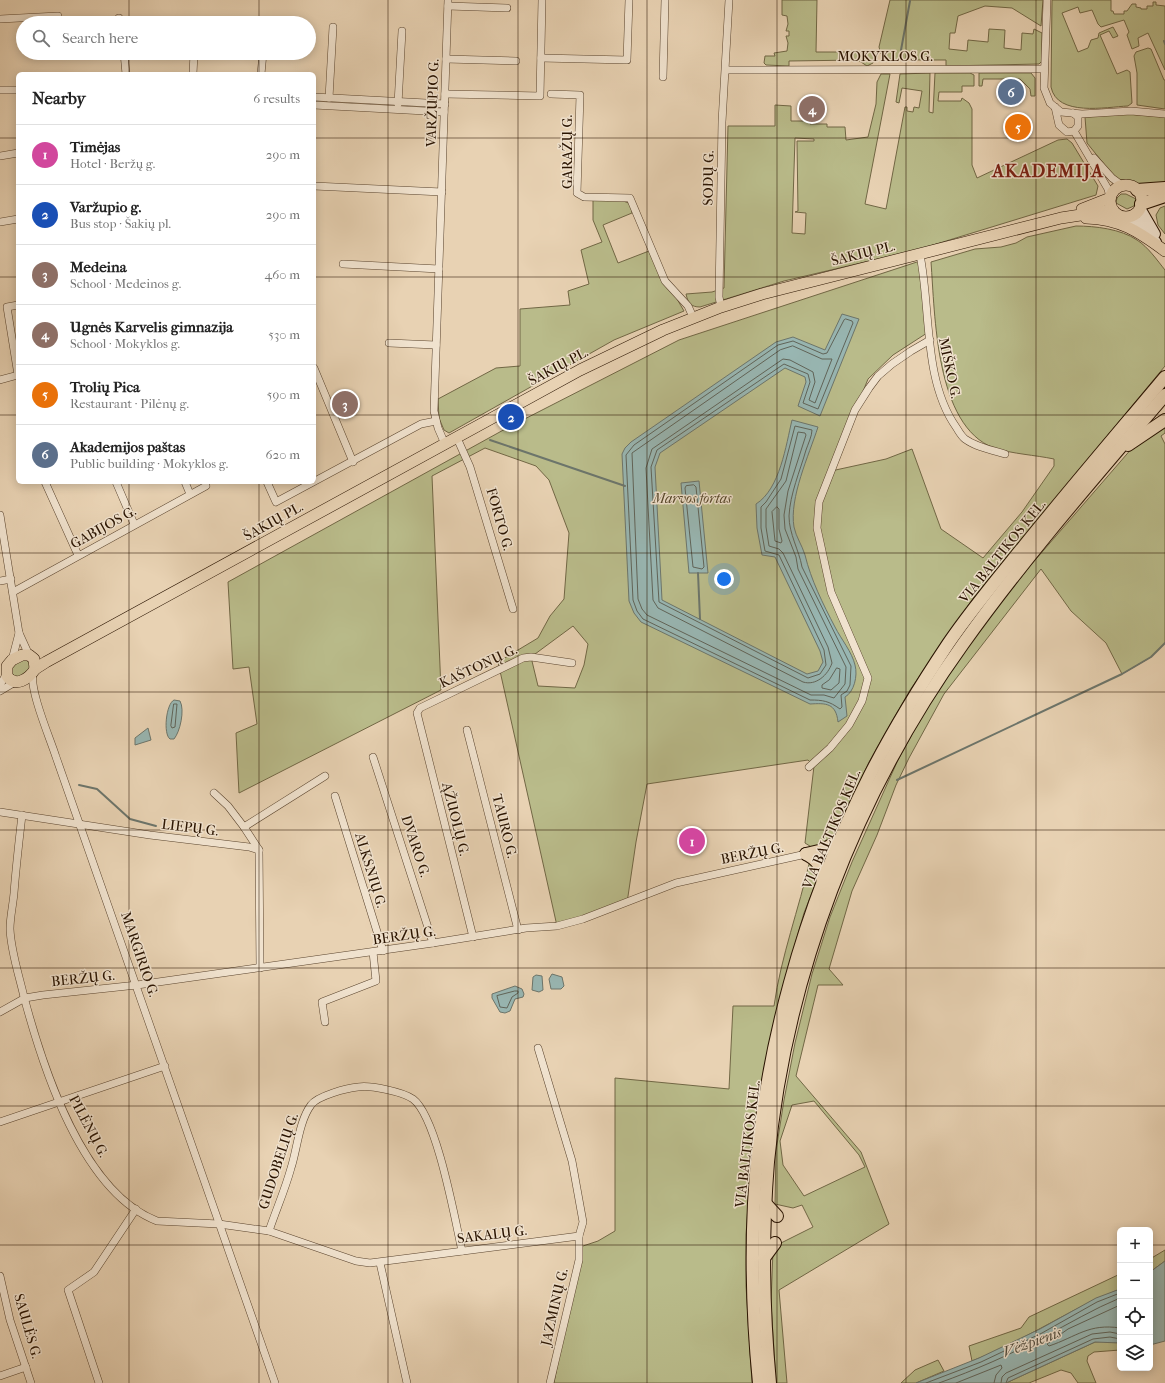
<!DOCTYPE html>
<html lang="en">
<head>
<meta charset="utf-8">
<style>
  :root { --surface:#fff; --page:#f2f2f2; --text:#222; --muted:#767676; --line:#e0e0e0; --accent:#8f2418 }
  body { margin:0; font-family:"IM FELL French Canon",serif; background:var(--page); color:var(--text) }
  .controls { position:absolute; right:12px; bottom:12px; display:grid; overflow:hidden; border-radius:6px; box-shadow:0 2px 10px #0003 }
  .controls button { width:36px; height:36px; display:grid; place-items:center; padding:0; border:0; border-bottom:1px solid var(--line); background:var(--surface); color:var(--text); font:20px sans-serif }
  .you { position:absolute; left:724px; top:579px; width:14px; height:14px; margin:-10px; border:3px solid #fff; border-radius:50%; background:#1a73e8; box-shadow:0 0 0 6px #1a73e833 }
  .badge { display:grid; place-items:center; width:26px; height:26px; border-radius:50%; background:var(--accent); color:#fff; font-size:13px; font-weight:700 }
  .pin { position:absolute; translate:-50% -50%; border:2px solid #fff; box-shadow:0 1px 4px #0006 }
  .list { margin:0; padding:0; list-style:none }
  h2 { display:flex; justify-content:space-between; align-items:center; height:52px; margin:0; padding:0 16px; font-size:17px }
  h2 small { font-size:13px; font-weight:400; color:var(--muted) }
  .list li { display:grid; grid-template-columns:26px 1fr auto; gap:12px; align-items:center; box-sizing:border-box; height:60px; padding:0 16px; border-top:1px solid var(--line) }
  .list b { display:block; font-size:15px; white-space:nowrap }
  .list p { margin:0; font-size:13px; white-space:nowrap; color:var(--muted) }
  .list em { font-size:13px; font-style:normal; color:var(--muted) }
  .icon { flex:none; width:22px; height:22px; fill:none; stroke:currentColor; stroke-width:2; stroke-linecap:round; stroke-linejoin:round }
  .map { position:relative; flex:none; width:1165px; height:1383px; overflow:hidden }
  .search { position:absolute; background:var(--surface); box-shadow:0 2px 10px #0003; left:16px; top:16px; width:300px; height:44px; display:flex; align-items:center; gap:10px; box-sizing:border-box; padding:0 14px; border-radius:22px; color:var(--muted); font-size:15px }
  .panel { position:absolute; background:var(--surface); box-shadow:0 2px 10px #0003; left:16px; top:72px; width:300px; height:412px; border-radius:6px }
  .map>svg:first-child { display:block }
  .green { fill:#b9bb8a; stroke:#716745; fill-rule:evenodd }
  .water { fill:#98b6b2; stroke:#6c756b }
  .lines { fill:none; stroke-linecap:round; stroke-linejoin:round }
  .shore { stroke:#606459; stroke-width:1 }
  .stream { stroke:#6c756b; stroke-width:2 }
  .minor-casing { stroke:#59432d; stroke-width:8 }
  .secondary-casing { stroke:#291300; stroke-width:12 }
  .primary-casing { stroke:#291300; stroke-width:12 }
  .trunk-casing { stroke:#291300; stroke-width:14 }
  .minor { stroke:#f0e2ce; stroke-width:7 }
  .secondary { stroke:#f0e2ce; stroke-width:10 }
  .primary { stroke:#e8d2b3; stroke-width:11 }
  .trunk { stroke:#e8d2b3; stroke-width:12 }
  .grid { fill:none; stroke:#291300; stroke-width:1; stroke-opacity:0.55 }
  .labels { text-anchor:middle; stroke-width:3; stroke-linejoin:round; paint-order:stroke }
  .street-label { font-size:14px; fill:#291300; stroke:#f0e2ce }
  .park-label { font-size:14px; font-style:italic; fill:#544529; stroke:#f0e2ce }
  .water-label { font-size:15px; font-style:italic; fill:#504c3e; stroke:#f0e2ce }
  .district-label { font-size:18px; font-weight:bold; letter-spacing:1px; fill:#7a1f14; stroke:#f0e2ce }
</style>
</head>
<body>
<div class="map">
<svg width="1165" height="1383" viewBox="0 0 1165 1383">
  <rect width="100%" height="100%" fill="#e8d2b3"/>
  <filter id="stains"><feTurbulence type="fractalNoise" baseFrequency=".005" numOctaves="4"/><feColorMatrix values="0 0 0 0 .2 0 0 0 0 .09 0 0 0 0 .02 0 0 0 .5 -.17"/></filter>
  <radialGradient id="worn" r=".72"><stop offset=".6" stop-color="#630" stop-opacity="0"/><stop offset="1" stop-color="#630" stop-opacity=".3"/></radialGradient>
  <g class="green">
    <path d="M782 0H817L816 52H875L873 63 867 66 858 60 789 61V66L766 65 764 63 765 56H775L774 53 787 51 788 43 786 36H789V31H786L788 24 787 16 782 15Z"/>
    <path d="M890 0H1043L1041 26 1012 8 985 6 958 16 955 33H950L949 49 967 51 968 40 988 42 989 29 1005 30 1004 48 1021 50 1022 33 1033 34 1034 29 1042 33V61L1039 64 946 66V60H892L881 54 879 47Z"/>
    <path d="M1052 0H1111V11H1113L1114 14H1124V11H1127L1132 4H1136V7L1141 8V9H1147V6H1153V2H1156V5L1165 6V70L1148 33 1138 38 1139 46 1132 49 1127 35 1129 32 1124 20 1101 27 1098 24 1092 10 1080 13 1078 7 1062 13 1078 52 1088 48 1091 40 1098 38 1099 33 1113 27 1118 36 1113 38 1109 31 1100 35 1117 74 1127 70 1130 72 1132 103 1128 106C1106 107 1057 117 1051 87Z"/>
    <path d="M1148 48 1151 49 1164 80H1165V109L1137 105V73L1134 56 1136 52Z"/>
    <path d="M930 73 929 112 933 113 935 73H970L974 75V86H962V92H939L938 101H961L962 98 969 103 972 109V165L977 178 1058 140 1067 139 1072 143 1098 186 1096 195 920 249 784 281 700 307C691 307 688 303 686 294L712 292 724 288 728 126H775V105L791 106V121H810V124H827V127H845L846 140 868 137 876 104 877 82 881 74H890L865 204 886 209 905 107H907V111L913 112 914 107 919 108 922 91 902 88 899 103 896 102 900 74ZM795 138 814 139V141H797L798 211 795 212 806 213 805 234 792 233Z"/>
    <path d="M979 73H1031L1035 78V96H1031L1030 89 1020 79H983L982 86H979Z"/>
    <path d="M1127 114 1165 117V183L1140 185 1127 180H1117L1087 143 1085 117Z"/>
    <path d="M1121 194H1126L1136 199 1134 206 1127 209 1116 203 1117 198Z"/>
    <path d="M593 199H618L631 204 632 213 603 225 618 263 649 251 684 311 614 340 449 433 444 430 439 418 438 399 496 368 520 366V309L570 305 568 291 589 284 581 250 602 242 593 220Z"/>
    <path d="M1165 206V234L1158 225 1156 215 1160 208Z"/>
    <path d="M1076 226C1095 226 1121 229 1137 240 1148 247 1157 260 1165 270V366L974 597 910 690 869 762 834 838 813 848 805 843 814 766 808 760 647 784 636 842 627 903 557 926 498 662 538 638 550 616 564 599 569 533 549 480 536 466 485 448 432 476 441 690 239 793 236 733 257 724 249 667 233 669 228 582 507 428 679 340 920 261 927 333 893 355 868 379 831 471 886 459 912 449 941 529 983 558 1022 512 1054 466V459C1035 455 1013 454 994 448 935 426 935 314 931 262L975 249 1001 247 1016 243 1027 237ZM573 626 588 644 584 665 575 688 538 686 531 657Z"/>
    <path d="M1165 425V433L1161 436 1165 444V643L1151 657 1122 674 1106 643 1071 611 1041 569 944 694 909 758 896 785 877 835 852 891 829 969 843 985H818L796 1076 861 1152 889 1224 779 1290 787 1383H776L771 1303 773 1250 781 1243 813 1227 802 1205 793 1208 775 1204 776 1151 784 1100 795 1043 812 974 830 917 852 862 898 760 928 705 973 638 1030 566 1133 447ZM814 1101 859 1155 865 1167 804 1196 783 1165 780 1141 792 1105Z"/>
    <path d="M22 659 30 661V669L18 677H13L10 669Z"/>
    <path d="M810 860 815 863 817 880 804 913 787 972 765 1075 752 1147 746 1235V1286L752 1383H554L580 1247 598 1241 615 1231V1078L729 1089 733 1006H774C781 956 799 909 810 860Z"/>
    <path d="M1165 1250V1261L1150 1272V1259Z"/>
    <path d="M1120 1274V1289C1069 1309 1023 1342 972 1361L969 1346 1021 1328 1029 1317Z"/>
    <path d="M1110 1341 1120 1343V1350L1094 1352 1088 1356 1087 1361 1096 1383H1078L1071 1373 1061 1370 1029 1383H1006L1095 1342Z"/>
    <path d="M938 1360 944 1371 916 1383H901L915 1370Z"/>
  </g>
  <g class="water">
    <path d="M842 314 859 319 820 416 798 406 806 382 805 377 785 368 660 453 655 467 662 600 807 674 818 671 823 662 820 651 775 557 762 555 757 528 756 504C780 489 786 445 792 420L818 427C809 455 789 498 794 527 796 537 802 545 805 555 811 580 823 604 835 627 841 639 852 652 855 665 858 676 854 692 845 697L847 716 838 722C836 703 826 703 810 704L641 622 634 613 629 601 622 454 625 448 631 442 776 342 793 337 825 350Z"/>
    <path d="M699 481 708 573H689L681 483Z"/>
    <path d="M174 700 180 701C185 710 180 732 174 739H170C163 734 166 704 174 700Z"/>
    <path d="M148 728 151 740 135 745V738Z"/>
    <path d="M552 974 562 977 564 986 561 989H551L549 979Z"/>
    <path d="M536 975 542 976 543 990 539 992 532 990 533 977Z"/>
    <path d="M515 986 522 989 524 994 523 997 515 999 510 1011 505 1013 500 1012 492 998V994Z"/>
    <path d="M1165 1261V1341L1150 1345V1272Z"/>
    <path d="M1120 1289V1343L1095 1342 1006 1383H916L979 1358 1040 1329 1096 1298Z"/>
  </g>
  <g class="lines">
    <g class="shore">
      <path d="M846 319 852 321 853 323 818 409 803 403 810 382 808 374 784 364 657 450 651 467 659 602 808 678 820 674 826 665 824 650 779 555 765 551 761 528V507L766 502 781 479 795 426 812 430C812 436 808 444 806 450 800 471 790 494 789 516 789 534 799 550 802 567L851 666 850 685 847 691 841 695 842 707 840 709C829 701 823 700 810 700L643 619 637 611 633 600 626 455 634 445 778 345 793 341 823 354 827 353 844 320Z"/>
      <path d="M793 346 822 359H832L815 403 809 400 815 382 813 372 790 360 783 359 652 449 646 468 653 600 658 608 803 682C816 686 828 675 832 663L828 647 783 553 779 549 769 546 766 527V509L786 481 798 432 805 433 806 435 788 491 784 515 785 529 796 557 798 569 846 667 845 684 834 698 824 695H811L647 615 642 609 638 599 632 453 780 350Z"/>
      <path d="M694 485 696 487 704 567 702 569 693 567 685 488 686 486Z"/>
      <path d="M777 507 779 509V529L782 541 781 543 775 541 772 512Z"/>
      <path d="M837 668 840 669 839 683 831 690 822 688V685L829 680Z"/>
      <path d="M174 704H177L175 727 172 728 171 726Z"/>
      <path d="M515 991H518V993L512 997 507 1008 500 1007 497 996Z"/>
      <path d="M1120 1305 1068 1329 1047 1344 1049 1346C1076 1337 1089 1323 1120 1328"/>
      <path d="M926 1383 981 1362 1042 1333 1097 1302 1120 1293"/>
      <path d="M939 1383C975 1370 1010 1355 1043 1337 1069 1324 1093 1309 1120 1298"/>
      <path d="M956 1383 1001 1365 1002 1368 996 1375 994 1383"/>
      <path d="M1001 1383 1002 1377 1006 1373 1092 1334 1110 1332 1120 1334"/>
      <path d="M1006 1383 1008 1378 1093 1339 1110 1337 1120 1339"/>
    </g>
    <g class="stream">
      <path d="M1164 41 1165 44"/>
      <path d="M901 50 910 1"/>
      <path d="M490 440 625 486"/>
      <path d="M698 573 700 619"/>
      <path d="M897 780 1122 674 1151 657 1165 643"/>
      <path d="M79 785 97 789 130 819 156 826"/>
    </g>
    <defs>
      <g id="minor">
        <path d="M1047 0 1044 88 1050 103 1061 112 1082 114 1131 111 1165 114"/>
        <path d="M448 6 507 8"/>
        <path d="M119 18 120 23"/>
        <path d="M0 19 58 16"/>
        <path d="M195 23V20"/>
        <path d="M124 53 126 74"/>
        <path d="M541 58 627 60 629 0"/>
        <path d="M446 59 516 61"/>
        <path d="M726 70 1044 69"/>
        <path d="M193 74 194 53"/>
        <path d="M261 74 263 53"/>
        <path d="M663 77 665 0"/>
        <path d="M0 90H18"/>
        <path d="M445 94 540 96 542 0"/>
        <path d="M551 94 580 95 577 193 584 197 630 198 665 281 688 306 693 317"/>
        <path d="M314 97 445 104"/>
        <path d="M329 98 333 27"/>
        <path d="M398 104 402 31"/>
        <path d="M314 105 444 112"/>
        <path d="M1055 107 1059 125 1067 132 1074 131 1078 126V117L1073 113"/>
        <path d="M1074 131 1108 189 1110 198"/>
        <path d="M0 156 18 153"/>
        <path d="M1094 158 1112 178 1123 186"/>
        <path d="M314 186 442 192"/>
        <path d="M0 222 18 219"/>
        <path d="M920 255C931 309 923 380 956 427 958 430 961 436 965 439 976 447 991 450 1005 454"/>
        <path d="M343 264 439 269"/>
        <path d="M18 305 7 307 18 375"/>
        <path d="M721 307 719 297 722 122 729 0"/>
        <path d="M389 343 436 345"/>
        <path d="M314 368 353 462"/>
        <path d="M0 380 18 375"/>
        <path d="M457 438 470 467 513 609"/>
        <path d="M445 444 438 428 434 411 448 0"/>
        <path d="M45 482 78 555"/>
        <path d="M116 482 134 524"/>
        <path d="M185 482 190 494"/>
        <path d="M267 482 276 502 421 424 436 421"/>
        <path d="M0 515 19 633 29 655"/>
        <path d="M0 581 11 579"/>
        <path d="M13 592 206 486"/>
        <path d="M12 660 19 633"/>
        <path d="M33 672C29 690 50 738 56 757L275 1383"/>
        <path d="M0 685 6 675"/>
        <path d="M0 691 15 682"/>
        <path d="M467 730 518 930"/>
        <path d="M373 757 433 943"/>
        <path d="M809 767 830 748 849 725 862 701 868 678 831 592 817 528 819 502 855 410 869 388 878 376 892 364 911 351 930 340"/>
        <path d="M214 793 228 806 244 827"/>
        <path d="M335 796 383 951"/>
        <path d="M0 812 150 835 249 847 259 850 260 968"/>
        <path d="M22 815C19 841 16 867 14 893 13 905 10 917 10 929 11 952 19 975 24 997 43 1068 82 1192 157 1221L219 1224 269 1231 356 1261 370 1263 579 1236 583 1222 572 1161 538 1048"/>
        <path d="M259 850 244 827 325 776"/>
        <path d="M473 937 417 713 420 708 523 658 531 657 572 663"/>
        <path d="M0 1012 25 998 43 995 137 985 433 943 526 928 557 926 583 919 676 883 806 854"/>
        <path d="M325 1022 322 1002 376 981 373 952"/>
        <path d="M0 1122 165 1066"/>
        <path d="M269 1231C276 1210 285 1190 291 1168 297 1150 299 1121 311 1105 317 1096 347 1088 358 1087 371 1085 403 1092 413 1099 437 1117 455 1220 462 1251"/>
        <path d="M380 1263 407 1383"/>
        <path d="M0 1276 10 1320 31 1383"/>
        <path d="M0 1376 26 1367"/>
        <path d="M99 1383 68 1290 94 1272 136 1209"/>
        <path d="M550 1383 579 1260V1236"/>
      </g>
      <g id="secondary">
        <path d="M1140 208 1155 234"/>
        <path d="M1128 217 1138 222 1156 242"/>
      </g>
      <g id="primary">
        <circle cx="1126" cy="201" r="16"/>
        <path d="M1082 209 1110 198"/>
        <path d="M1086 218C1120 219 1138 231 1165 251"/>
        <path d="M22 655H29L34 659 35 669C29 679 15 688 7 676V666L12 660Z"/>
        <path d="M35 669 46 662 580 370 663 330 721 307 762 294 1061 218 1113 210"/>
      </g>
      <g id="trunk">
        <path d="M1137 190 1165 188"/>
        <path d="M1141 204 1165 196"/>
        <path d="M1128 445 1165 420"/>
        <path d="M806 854 823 850 841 839"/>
        <path d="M806 854C821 862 820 867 823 883"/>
        <path d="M766 1204 777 1216"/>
        <path d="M764 1258 775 1243"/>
        <path d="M759 1383C753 1323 751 1263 754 1203 761 1057 804 905 870 775 893 730 920 686 948 644 971 610 998 578 1024 546 1070 489 1118 433 1165 377"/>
        <path d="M770 1383C763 1309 762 1236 768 1162 785 978 855 794 963 644 1025 557 1096 476 1165 395"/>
      </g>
    </defs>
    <use href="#minor" class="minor-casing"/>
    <use href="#secondary" class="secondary-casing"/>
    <use href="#primary" class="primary-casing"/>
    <use href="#trunk" class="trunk-casing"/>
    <use href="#minor" class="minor"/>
    <use href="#secondary" class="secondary"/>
    <use href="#primary" class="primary"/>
    <use href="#trunk" class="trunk"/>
  </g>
  <path class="grid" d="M129 0V23M259 0V23M388 0V1383M518 0V1383M647 0V1383M777 0V1383M906 0V1383M1036 0V1383M129 53V74M259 53V74M0 138H18M314 138H1165M0 277H18M314 277H1165M0 415H18M314 415H1165M129 482V1383M259 482V1383M0 553H1165M0 692H1165M0 830H1165M0 968H1165M0 1106H1165M0 1245H1120M1150 1245H1165"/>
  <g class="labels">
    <g class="street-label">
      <text x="885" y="61">MOKYKLOS G.</text>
      <text transform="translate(432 103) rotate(-88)" y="5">VARŽUPIO G.</text>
      <text transform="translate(567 152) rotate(-90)" y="5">GARAŽŲ G.</text>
      <text transform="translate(708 178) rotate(-89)" y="5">SODŲ G.</text>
      <text transform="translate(863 253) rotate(-14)" y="5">ŠAKIŲ PL.</text>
      <text transform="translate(558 366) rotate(-28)" y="5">ŠAKIŲ PL.</text>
      <text transform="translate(950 368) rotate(78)" y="5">MIŠKO G.</text>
      <text transform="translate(500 519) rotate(74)" y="5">FORTO G.</text>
      <text transform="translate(273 521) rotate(-29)" y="5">ŠAKIŲ PL.</text>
      <text transform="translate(103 527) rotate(-29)" y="5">GABIJOS G.</text>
      <text transform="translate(1002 551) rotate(-51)" y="5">VIA BALTIKOS KEL.</text>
      <text transform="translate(478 666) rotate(-25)" y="5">KAŠTONŲ G.</text>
      <text transform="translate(456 819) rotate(76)" y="5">ĄŽUOLŲ G.</text>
      <text transform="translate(505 826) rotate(76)" y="5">TAURO G.</text>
      <text transform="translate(190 827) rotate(7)" y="5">LIEPŲ G.</text>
      <text transform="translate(831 829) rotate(-67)" y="5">VIA BALTIKOS KEL.</text>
      <text transform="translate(416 846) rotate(72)" y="5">DVARO G.</text>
      <text transform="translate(752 853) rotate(-11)" y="5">BERŽŲ G.</text>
      <text transform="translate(371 870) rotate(73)" y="5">ALKSNIŲ G.</text>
      <text transform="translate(404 935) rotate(-8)" y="5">BERŽŲ G.</text>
      <text transform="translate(140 954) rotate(71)" y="5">MARGIRIO G.</text>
      <text transform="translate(83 978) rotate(-6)" y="5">BERŽŲ G.</text>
      <text transform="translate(89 1126) rotate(62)" y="5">PILĖNŲ G.</text>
      <text transform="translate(747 1144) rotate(-83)" y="5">VIA BALTIKOS KEL.</text>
      <text transform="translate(278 1161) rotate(-72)" y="5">GUDOBELIŲ G.</text>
      <text transform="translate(492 1234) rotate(-7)" y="5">SAKALŲ G.</text>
      <text transform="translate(554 1307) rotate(-77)" y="5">JAZMINŲ G.</text>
      <text transform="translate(28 1326) rotate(74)" y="5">SAULĖS G.</text>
    </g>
    <g class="park-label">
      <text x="692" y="503">Marvos fortas</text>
    </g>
    <g class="water-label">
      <text transform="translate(1032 1342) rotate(-20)" y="5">Vėžpienis</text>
    </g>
    <g class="district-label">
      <text x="1048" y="177">AKADEMIJA</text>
    </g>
  </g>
  <rect width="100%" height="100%" filter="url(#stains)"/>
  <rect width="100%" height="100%" fill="url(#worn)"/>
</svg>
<div class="controls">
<button>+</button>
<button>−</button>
<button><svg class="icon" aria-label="locate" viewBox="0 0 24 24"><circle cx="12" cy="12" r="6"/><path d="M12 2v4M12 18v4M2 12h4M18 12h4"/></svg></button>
<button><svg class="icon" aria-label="layers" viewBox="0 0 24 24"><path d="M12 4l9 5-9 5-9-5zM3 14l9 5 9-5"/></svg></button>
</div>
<div class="you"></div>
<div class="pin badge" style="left:692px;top:841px;background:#d1479c">1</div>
<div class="pin badge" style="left:511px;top:417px;background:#1a4fb4">2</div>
<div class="pin badge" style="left:345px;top:404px;background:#8d6e63">3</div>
<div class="pin badge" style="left:812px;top:109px;background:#8d6e63">4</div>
<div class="pin badge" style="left:1018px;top:127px;background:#e8710a">5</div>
<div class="pin badge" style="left:1011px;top:92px;background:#5c6f8a">6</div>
<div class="search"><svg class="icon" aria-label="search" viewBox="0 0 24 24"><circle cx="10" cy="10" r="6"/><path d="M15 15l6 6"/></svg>Search here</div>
<section class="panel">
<h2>Nearby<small>6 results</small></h2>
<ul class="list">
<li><span class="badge" style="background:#d1479c">1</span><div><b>Timėjas</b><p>Hotel · Beržų g.</p></div><em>290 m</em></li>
<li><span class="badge" style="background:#1a4fb4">2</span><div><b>Varžupio g.</b><p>Bus stop · Šakių pl.</p></div><em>290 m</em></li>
<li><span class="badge" style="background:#8d6e63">3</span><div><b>Medeina</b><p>School · Medeinos g.</p></div><em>460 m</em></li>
<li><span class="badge" style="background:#8d6e63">4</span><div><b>Ugnės Karvelis gimnazija</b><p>School · Mokyklos g.</p></div><em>530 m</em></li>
<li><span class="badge" style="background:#e8710a">5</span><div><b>Trolių Pica</b><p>Restaurant · Pilėnų g.</p></div><em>590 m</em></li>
<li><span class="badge" style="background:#5c6f8a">6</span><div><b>Akademijos paštas</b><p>Public building · Mokyklos g.</p></div><em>620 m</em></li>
</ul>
</section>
</div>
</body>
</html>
